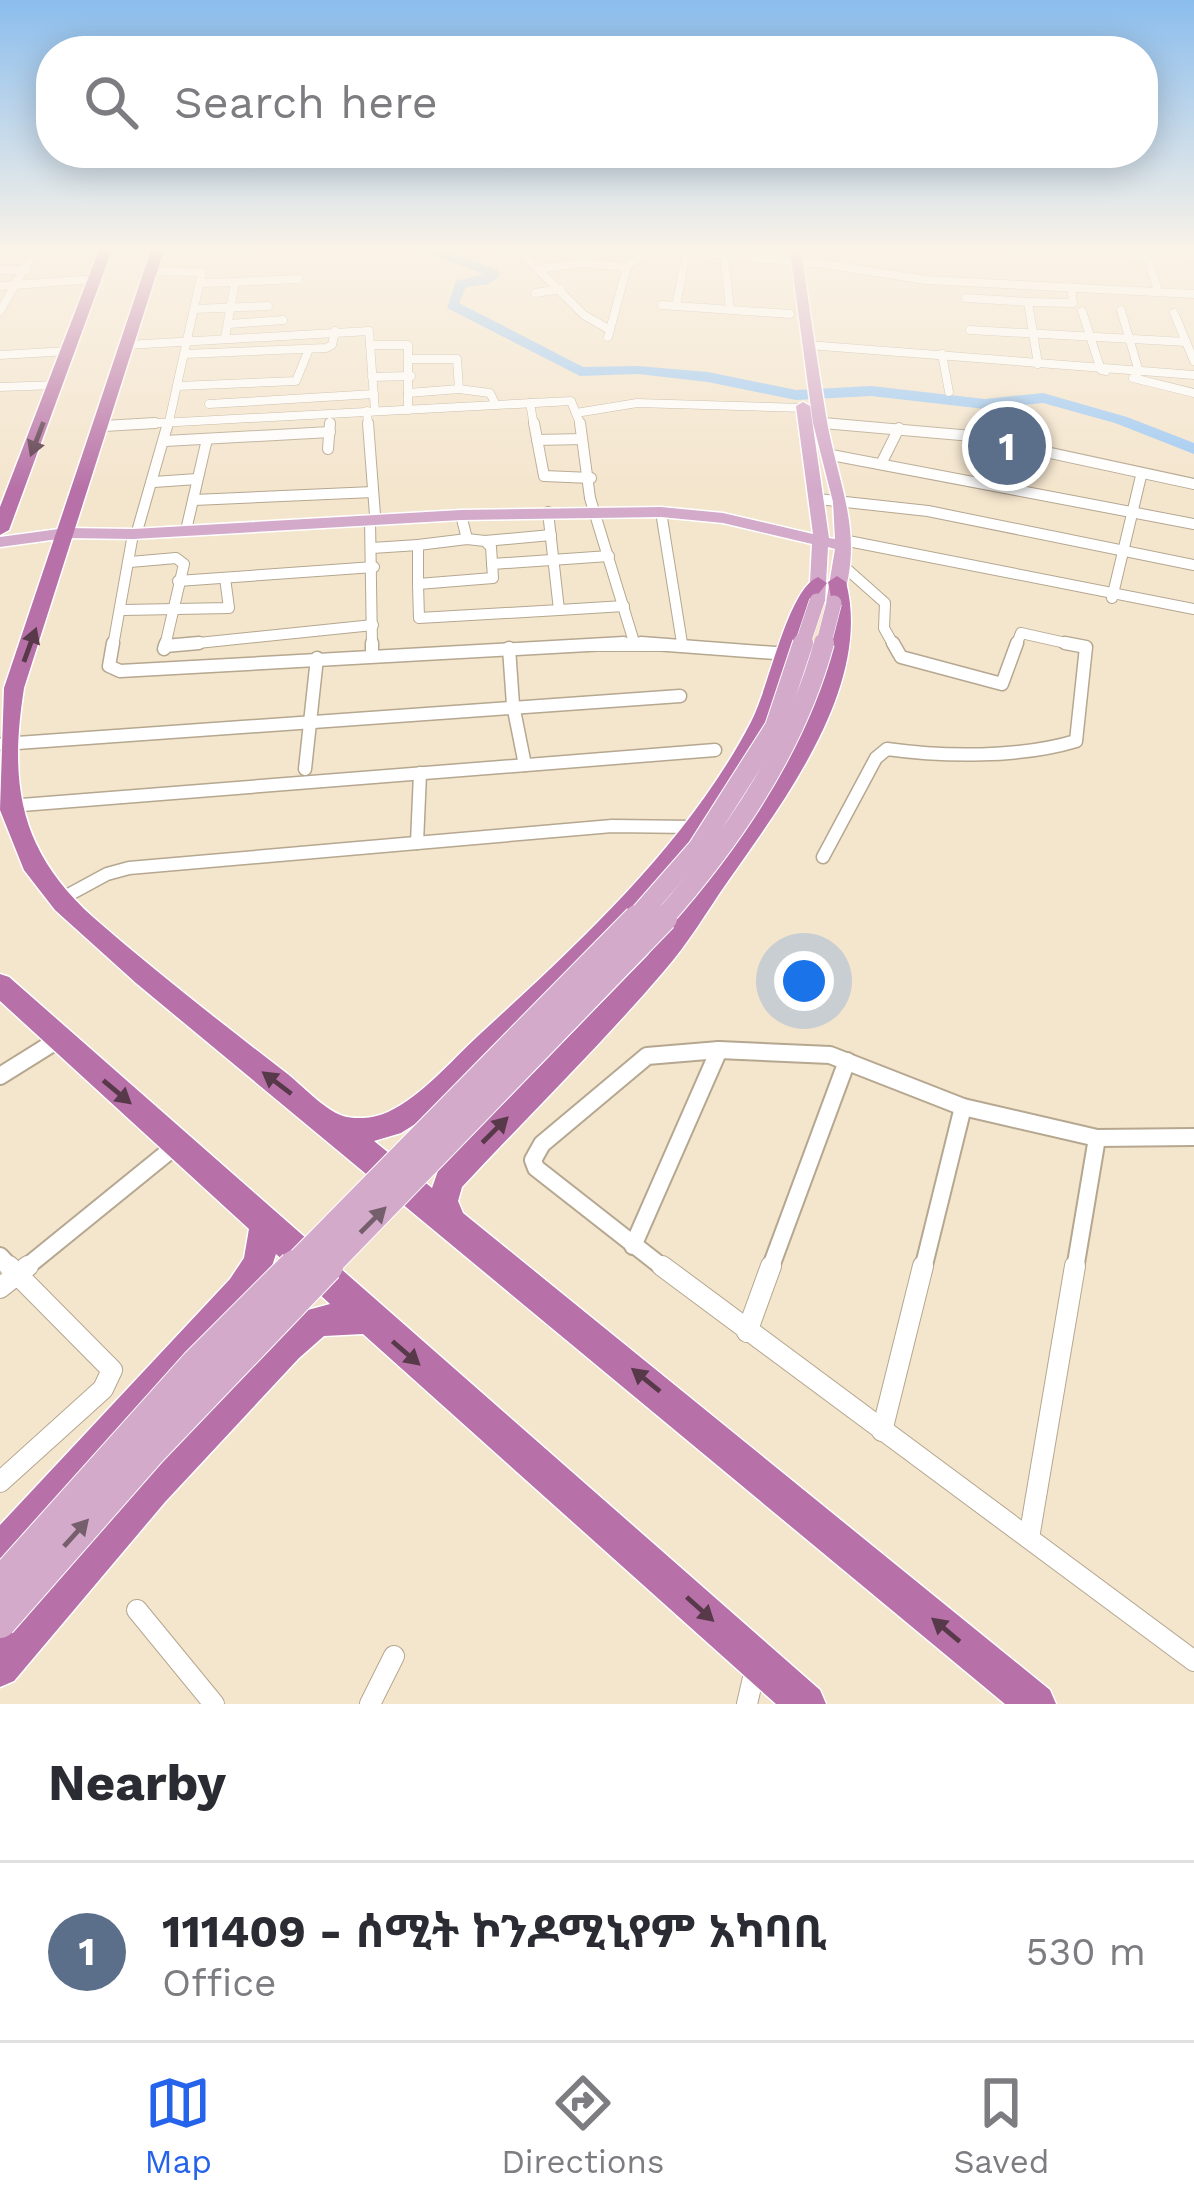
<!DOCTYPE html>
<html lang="en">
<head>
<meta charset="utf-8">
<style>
  :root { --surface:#fff; --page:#f2f2f3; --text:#2b2b33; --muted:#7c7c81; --line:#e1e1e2; --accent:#2563eb }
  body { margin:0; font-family:"Work Sans","Noto Sans Ethiopic",sans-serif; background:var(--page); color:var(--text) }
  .you { position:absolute; left:804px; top:981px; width:42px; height:42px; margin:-30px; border:9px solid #fff; border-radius:50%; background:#1a73e8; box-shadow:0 0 0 18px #1a73e833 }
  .badge { display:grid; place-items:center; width:78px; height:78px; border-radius:50%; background:var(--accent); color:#fff; font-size:39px; font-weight:700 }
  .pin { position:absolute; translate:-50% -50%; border:6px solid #fff; box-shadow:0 3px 12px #0006 }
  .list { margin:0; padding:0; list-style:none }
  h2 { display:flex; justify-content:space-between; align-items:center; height:156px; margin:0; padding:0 48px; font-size:51px }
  h2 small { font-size:39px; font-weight:400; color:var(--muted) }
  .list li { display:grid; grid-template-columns:78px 1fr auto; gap:36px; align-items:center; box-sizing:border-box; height:180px; padding:0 48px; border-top:3px solid var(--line) }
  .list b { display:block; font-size:45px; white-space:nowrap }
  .list p { margin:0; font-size:39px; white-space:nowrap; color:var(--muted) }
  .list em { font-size:39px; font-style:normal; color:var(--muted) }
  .icon { flex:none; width:66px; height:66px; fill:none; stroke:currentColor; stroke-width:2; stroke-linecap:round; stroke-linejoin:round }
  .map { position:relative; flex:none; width:1194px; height:1704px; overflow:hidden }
  .search { position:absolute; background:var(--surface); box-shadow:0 6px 30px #0003; left:36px; right:36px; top:36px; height:132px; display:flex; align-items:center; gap:30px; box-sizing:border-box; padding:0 42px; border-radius:48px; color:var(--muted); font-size:45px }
  .sheet { height:336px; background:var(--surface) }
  nav { display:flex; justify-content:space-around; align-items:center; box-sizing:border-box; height:168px; border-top:3px solid var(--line); background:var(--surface); font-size:33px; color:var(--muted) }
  nav a { display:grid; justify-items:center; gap:6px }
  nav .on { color:var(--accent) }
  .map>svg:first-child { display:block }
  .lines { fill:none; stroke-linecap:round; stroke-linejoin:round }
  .river { fill:#9fcaf4; fill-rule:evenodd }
  .street-far4-casing { stroke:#b5a790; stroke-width:9 }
  .street-far3-casing { stroke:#b5a790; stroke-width:12 }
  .street-far2-casing { stroke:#b5a790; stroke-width:15 }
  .street-far1-casing { stroke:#b5a790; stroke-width:20 }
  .street-casing { stroke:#b5a790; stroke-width:22 }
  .primary-casing { stroke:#fff; stroke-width:3 }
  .highway-casing { stroke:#fff; stroke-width:3 }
  .street-far4 { stroke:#fff; stroke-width:8 }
  .street-far3 { stroke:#fff; stroke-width:10 }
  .street-far2 { stroke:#fff; stroke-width:12 }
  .street-far1 { stroke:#fff; stroke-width:16 }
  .street { stroke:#fff; stroke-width:20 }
  .primary { fill:#d4aacb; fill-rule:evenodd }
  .highway { fill:#b771a8; fill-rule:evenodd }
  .primary-bridge-far3-casing { stroke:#fff; stroke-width:16; stroke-linecap:butt }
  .primary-bridge-far2-casing { stroke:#fff; stroke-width:22; stroke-linecap:butt }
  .primary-bridge-far1-casing { stroke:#fff; stroke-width:28; stroke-linecap:butt }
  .primary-bridge-casing { stroke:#fff; stroke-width:34; stroke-linecap:butt }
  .primary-bridge-far3 { stroke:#d4aacb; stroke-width:15 }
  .primary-bridge-far2 { stroke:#d4aacb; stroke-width:20 }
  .primary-bridge-far1 { stroke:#d4aacb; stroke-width:26 }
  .primary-bridge { stroke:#d4aacb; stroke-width:32 }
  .oneway { fill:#58394a }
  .oneway2 { fill:#765f6c }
</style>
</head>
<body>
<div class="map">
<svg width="1194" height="1704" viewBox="0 0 1194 1704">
  <rect width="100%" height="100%" fill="#f4e5cd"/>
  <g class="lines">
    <path class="river" d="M418 250H438L499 270V276L489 284 466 287 459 303 583 367 638 366 708 372 796 390 871 386 985 399 1043 393 1127 417 1194 443V454L1115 423 1043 403 985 409 871 396 796 400 708 382 638 374 580 376 447 308 456 281 484 274Z"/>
    <defs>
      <g id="street-far4">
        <path d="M1 250 34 252"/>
        <path d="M519 250 584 315 610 330"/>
        <path d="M668 250 825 264 926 280 1194 294"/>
        <path d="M1084 250H1110"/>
        <path d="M1145 250 1157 288"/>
        <path d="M1164 250 1194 255"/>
        <path d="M1109 251 1144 256"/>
        <path d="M724 256 730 309"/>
        <path d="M545 268 580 263 627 267 647 250"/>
        <path d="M0 270H26"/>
        <path d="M151 271 202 272 168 426"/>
        <path d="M235 282 298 279"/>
        <path d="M203 283 235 282 225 338"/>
        <path d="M0 286 95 279"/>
        <path d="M535 293 561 289"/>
        <path d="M966 298 1028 302"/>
        <path d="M662 305 790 314"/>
        <path d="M676 306 686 253"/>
        <path d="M195 309 268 306"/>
        <path d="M1121 310 1139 372"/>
        <path d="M0 311 35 250"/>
        <path d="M1082 311 1101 370 1106 371"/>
        <path d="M1174 313 1194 361"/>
        <path d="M229 324 283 320"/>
        <path d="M970 330 1186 342"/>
        <path d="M608 337 627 267"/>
        <path d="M127 345 369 331 375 411"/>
        <path d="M370 345H408V410"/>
        <path d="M808 345 1194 375"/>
        <path d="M185 354 326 348 332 345 335 331"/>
        <path d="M942 354 949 392"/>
        <path d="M0 355 68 351"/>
        <path d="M409 359H457L459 389"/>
        <path d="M1038 364 1028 302 1073 303 1071 287"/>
        <path d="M372 377 411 376"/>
        <path d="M1133 378 1194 393"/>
        <path d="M178 386 296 381 309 349"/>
        <path d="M0 387 57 385"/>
        <path d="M408 393 459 389 490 393 496 405"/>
        <path d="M530 403 534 426"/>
        <path d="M209 404 374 394"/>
        <path d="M367 411 368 426"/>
        <path d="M576 413 637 403 803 408"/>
        <path d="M820 423 858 426"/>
        <path d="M104 426 571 401 581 426"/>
      </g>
      <g id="street-far3">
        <path d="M368 423 375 515"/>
        <path d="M534 423 544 476 591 478"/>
        <path d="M580 423 590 498 634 642"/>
        <path d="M823 423 972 436 1194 484"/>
        <path d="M104 426 155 423"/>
        <path d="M537 440 582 439"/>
        <path d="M165 441 330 432"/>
        <path d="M328 449 330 423"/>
        <path d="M826 454 1194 524"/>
        <path d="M882 462 899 428"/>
        <path d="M154 482 197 479"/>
        <path d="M818 499 928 511 1194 565"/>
        <path d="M194 500 373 492"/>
        <path d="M661 512 682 643"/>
        <path d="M461 515 467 539"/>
        <path d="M370 520 372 646"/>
        <path d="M187 526 207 439"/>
        <path d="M138 528 168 423"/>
        <path d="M467 539 485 541 491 547 493 578 418 584V545Z"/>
        <path d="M843 540 1194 609"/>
        <path d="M485 541 551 535"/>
        <path d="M372 548 418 545"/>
        <path d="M130 562 176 558 184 564 165 646"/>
        <path d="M840 563 885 603 884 628 894 646"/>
        <path d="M492 564 609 556"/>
        <path d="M178 581 374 567"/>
        <path d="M418 584 419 618 559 610 548 512"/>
        <path d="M1112 598 1141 476"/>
        <path d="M123 610 229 608 225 578"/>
        <path d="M559 610 624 606"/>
        <path d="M113 646 133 534"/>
        <path d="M169 646 373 625"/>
        <path d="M571 646H680"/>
        <path d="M1016 646 1021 633 1079 646"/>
      </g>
      <g id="street-far2">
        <path d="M113 643 109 666 120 671 624 643"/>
        <path d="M372 643V654"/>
        <path d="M641 643 788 654"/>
        <path d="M893 643 901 657 1002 684 1017 643"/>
        <path d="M165 646 199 643"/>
        <path d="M509 648 513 705 525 765"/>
        <path d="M164 649 166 643"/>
        <path d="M3 744 680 696"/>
        <path d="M305 769 317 658"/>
        <path d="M9 806 715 750"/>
        <path d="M417 843 420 773"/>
        <path d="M823 857 876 758 887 749C944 757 1020 758 1076 741L1086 647 1065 643"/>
        <path d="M59 900 107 874 129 868 612 826 693 827"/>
      </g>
      <g id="street-far1">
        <path d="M0 1076 56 1041"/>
        <path d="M633 1246 719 1050"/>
        <path d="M0 1256 12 1269"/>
        <path d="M24 1269 178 1144"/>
        <path d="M665 1269 536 1168 533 1160 542 1144 647 1056 719 1050 830 1055 963 1107 1097 1138 1194 1137"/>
        <path d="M770 1269 847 1061"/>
        <path d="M923 1269 963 1107"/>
        <path d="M1075 1269 1097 1138"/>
      </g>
      <g id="street">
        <path d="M662 1266 1194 1661"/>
        <path d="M0 1288 28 1266"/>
        <path d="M747 1332 771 1266"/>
        <path d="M882 1431 923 1266"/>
        <path d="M0 1482 103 1389 112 1370 9 1266"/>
        <path d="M1029 1538 1075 1266"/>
        <path d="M137 1610 214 1704"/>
        <path d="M370 1704 394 1656"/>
        <path d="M747 1704 756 1665"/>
      </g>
      <path id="primary" d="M790 250H801C809 306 817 361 826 416 837 484 867 535 840 607H828L826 603 835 549 828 547 825 601 817 606 809 601 812 544 723 523 661 517 461 520 133 539 66 538 0 547V537L66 528 133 529 461 510 661 507 723 513 813 534 796 406 803 402 810 406 829 538 835 539 833 502 813 423Z"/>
      <g id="highway">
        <path d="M99 250H112L9 530 0 535V507Z"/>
        <path d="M151 250H164L24 688C9 784 19 851 94 918 156 972 220 1022 285 1072 302 1085 323 1109 343 1116 356 1120 376 1118 388 1112 422 1096 450 1062 478 1036 578 944 687 845 751 722 769 689 787 590 818 577L827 583 815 598C803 639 793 682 774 720 697 876 555 997 431 1114L401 1133 374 1141 432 1188 438 1171 648 955 784 768 810 711 828 646 832 602 828 582 837 576 846 582C873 685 783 802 728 881 707 911 688 944 664 971 600 1046 529 1115 462 1187L458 1201 463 1213 1050 1690 1056 1704H1005L136 983 55 910 24 870 0 810 4 688Z"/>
        <path d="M0 974 9 977 820 1690 826 1704H776L363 1334 324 1336 299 1358 165 1502 14 1681 0 1687V1637L139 1476 275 1336 304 1311 330 1304 276 1254 270 1272 252 1301 13 1565 0 1571V1525L230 1279 244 1258 249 1229 0 1001Z"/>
      </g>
    </defs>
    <use href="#street-far4" class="street-far4-casing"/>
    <use href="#street-far3" class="street-far3-casing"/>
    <use href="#street-far2" class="street-far2-casing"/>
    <use href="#street-far1" class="street-far1-casing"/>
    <use href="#street" class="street-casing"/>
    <use href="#primary" class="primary-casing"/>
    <use href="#highway" class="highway-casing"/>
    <use href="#street-far4" class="street-far4"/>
    <use href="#street-far3" class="street-far3"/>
    <use href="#street-far2" class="street-far2"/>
    <use href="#street-far1" class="street-far1"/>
    <use href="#street" class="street"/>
    <use href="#primary" class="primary"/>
    <use href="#highway" class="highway"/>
    <defs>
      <g id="primary-bridge-far3">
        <path d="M802 646 817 601"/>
        <path d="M823 646 834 603"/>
      </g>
      <g id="primary-bridge-far2">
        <path d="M634 921 698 848 775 727 803 643"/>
        <path d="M661 921C732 841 796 747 824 643"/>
      </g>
      <g id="primary-bridge-far1">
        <path d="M292 1269 637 918"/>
        <path d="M324 1269 664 918"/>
      </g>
      <g id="primary-bridge">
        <path d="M0 1584 197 1364 295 1266"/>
        <path d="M0 1622 150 1451 327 1266"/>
      </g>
    </defs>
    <use href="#primary-bridge-far3" class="primary-bridge-far3-casing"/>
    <use href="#primary-bridge-far2" class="primary-bridge-far2-casing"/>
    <use href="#primary-bridge-far1" class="primary-bridge-far1-casing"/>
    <use href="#primary-bridge" class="primary-bridge-casing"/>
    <use href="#primary-bridge-far3" class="primary-bridge-far3"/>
    <use href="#primary-bridge-far2" class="primary-bridge-far2"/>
    <use href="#primary-bridge-far1" class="primary-bridge-far1"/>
    <use href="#primary-bridge" class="primary-bridge"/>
  </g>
  <defs><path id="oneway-solid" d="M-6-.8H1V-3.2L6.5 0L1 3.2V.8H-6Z" transform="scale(3)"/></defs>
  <g class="oneway">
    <use href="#oneway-solid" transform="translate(37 439) rotate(111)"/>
    <use href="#oneway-solid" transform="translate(30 645) rotate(-70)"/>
    <use href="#oneway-solid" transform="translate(277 1083) rotate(-143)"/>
    <use href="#oneway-solid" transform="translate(117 1092) rotate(40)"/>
    <use href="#oneway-solid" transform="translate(495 1130) rotate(-45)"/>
    <use href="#oneway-solid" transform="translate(406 1353) rotate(41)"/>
    <use href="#oneway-solid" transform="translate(646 1380) rotate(-141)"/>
    <use href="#oneway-solid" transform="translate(700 1609) rotate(42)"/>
    <use href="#oneway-solid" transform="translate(946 1630) rotate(-140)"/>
  </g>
  <g class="oneway2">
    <use href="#oneway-solid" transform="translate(373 1220) rotate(-45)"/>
    <use href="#oneway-solid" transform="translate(76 1533) rotate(-48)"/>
  </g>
  <linearGradient id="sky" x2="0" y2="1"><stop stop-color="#8bbded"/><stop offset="0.51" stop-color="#faf3e8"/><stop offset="1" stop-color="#faf3e8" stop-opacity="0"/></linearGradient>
  <rect width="1194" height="489" fill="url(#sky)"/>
</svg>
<div class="you"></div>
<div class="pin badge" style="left:1007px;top:446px;background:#5c6f8a">1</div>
<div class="search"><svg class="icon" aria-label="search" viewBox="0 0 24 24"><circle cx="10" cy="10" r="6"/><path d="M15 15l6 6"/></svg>Search here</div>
</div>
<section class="sheet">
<h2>Nearby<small></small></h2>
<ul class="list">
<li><span class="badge" style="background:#5c6f8a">1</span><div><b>111409 - ሰሚት ኮንዶሚኒየም አካባቢ</b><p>Office</p></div><em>530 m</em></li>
</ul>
</section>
<nav>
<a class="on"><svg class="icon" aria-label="map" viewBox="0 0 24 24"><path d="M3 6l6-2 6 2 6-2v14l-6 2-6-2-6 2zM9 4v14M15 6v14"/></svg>Map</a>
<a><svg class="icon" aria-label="directions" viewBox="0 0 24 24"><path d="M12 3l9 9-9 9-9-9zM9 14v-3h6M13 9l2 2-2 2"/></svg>Directions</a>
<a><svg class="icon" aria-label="saved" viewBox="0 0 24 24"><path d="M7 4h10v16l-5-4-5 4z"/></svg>Saved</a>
</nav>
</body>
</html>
